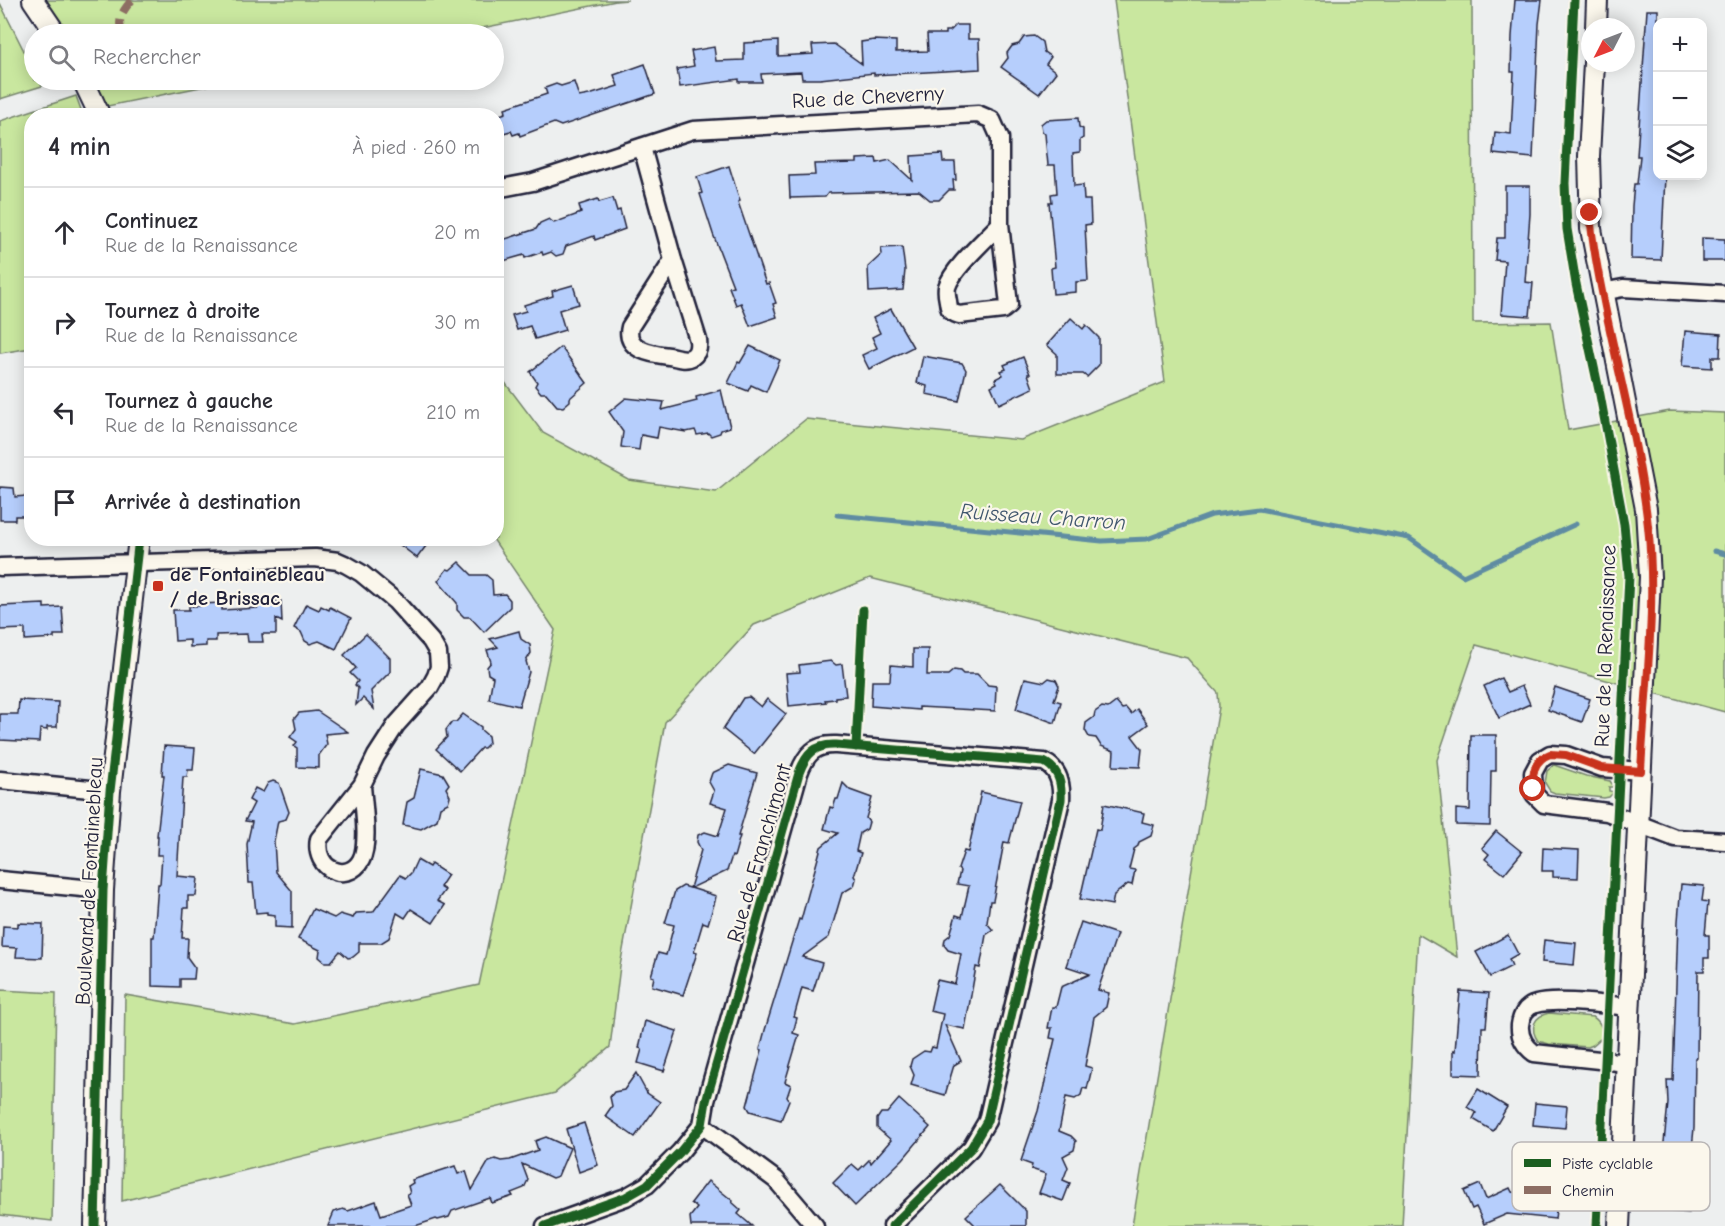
<!DOCTYPE html>
<html lang="fr">
<head>
<meta charset="utf-8">
<style>
  :root { --surface:#fff; --page:#f7f7f7; --text:#2b2b33; --muted:#7c7c81; --line:#e1e1e2 }
  body { margin:0; font-family:"Comic Neue",sans-serif; background:var(--page); color:var(--text) }
  .controls { position:absolute; right:18px; top:18px; display:grid; overflow:hidden; border-radius:12px; box-shadow:0 3px 15px #0003 }
  .controls button { width:54px; height:54px; display:grid; place-items:center; padding:0; border:0; border-bottom:2px solid var(--line); background:var(--surface); color:var(--text); font:30px sans-serif }
  .compass { position:absolute; left:1581px; top:18px; width:54px; height:54px; border-radius:50%; background:var(--surface); box-shadow:0 3px 15px #0003; rotate:228deg }
  .stop { position:absolute; width:18px; height:18px; margin:-14px; border:4px solid #c8321e; border-radius:50%; background:#fff }
  .stop.end { background:#c8321e; border-color:#fff; box-shadow:0 2px 6px #0008 }
  .list { margin:0; padding:0; list-style:none }
  h2 { display:flex; justify-content:space-between; align-items:center; height:78px; margin:0; padding:0 24px; font-size:26px }
  h2 small { font-size:20px; font-weight:400; color:var(--muted) }
  .list li { display:grid; grid-template-columns:39px 1fr auto; gap:18px; align-items:center; box-sizing:border-box; height:90px; padding:0 24px; border-top:2px solid var(--line) }
  .list b { display:block; font-size:22px; white-space:nowrap }
  .list p { margin:0; font-size:20px; white-space:nowrap; color:var(--muted) }
  .list em { font-size:20px; font-style:normal; color:var(--muted) }
  .icon { flex:none; width:33px; height:33px; fill:none; stroke:currentColor; stroke-width:2; stroke-linecap:round; stroke-linejoin:round }
  .map { position:relative; flex:none; width:1725px; height:1226px; overflow:hidden }
  .search { position:absolute; background:var(--surface); box-shadow:0 3px 15px #0003; left:24px; top:24px; width:480px; height:66px; display:flex; align-items:center; gap:15px; box-sizing:border-box; padding:0 21px; border-radius:33px; color:var(--muted); font-size:22px }
  .panel { position:absolute; background:var(--surface); box-shadow:0 3px 15px #0003; left:24px; top:108px; width:480px; height:438px; border-radius:24px }
  .map>svg:first-child { display:block }
  .green { fill:#c9e79f; stroke:#76846d; stroke-width:1.5 }
  .lines { fill:none; stroke-linecap:round; stroke-linejoin:round }
  .stream { stroke:#5e8ca2; stroke-width:5 }
  .building { fill:#b6cefc; stroke:#22223b; stroke-width:1.5 }
  .minor-casing { stroke:#22223b; stroke-width:21 }
  .tertiary-casing { stroke:#22223b; stroke-width:24 }
  .minor { stroke:#fbf7ec; stroke-width:16 }
  .tertiary { stroke:#fbf7ec; stroke-width:20 }
  .quiet { stroke:#8d6e63; stroke-width:8; stroke-dasharray:15 8; stroke-linecap:butt }
  .cycleway-casing { stroke:#fbf7ec; stroke-width:13 }
  .cycleway { stroke:#1b5e20; stroke-width:9 }
  .route { stroke:#c8321e; stroke-width:8 }
  .poi-dot { fill:#c8321e; stroke:#fbf7ec; stroke-width:2 }
  .labels { text-anchor:middle; stroke-width:4.5; stroke-linejoin:round; paint-order:stroke }
  .street-label { font-size:21px; fill:#22223b; stroke:#fbf7ec }
  .poi-label { font-size:21px; font-weight:bold; fill:#22223b; stroke:#fbf7ec; text-anchor:start }
  .water-label { font-size:22px; font-style:italic; fill:#40576e; stroke:#fbf7ec }
  .key { fill:#fbf7ec; stroke:#bab7b7; stroke-width:1.5 }
  .key-label { font-size:16px; fill:#22223b }
</style>
</head>
<body>
<div class="map">
<svg width="1725" height="1226" viewBox="0 0 1725 1226">
  <rect width="100%" height="100%" fill="#edefef"/>
  <filter id="ink" filterUnits="userSpaceOnUse"><feTurbulence type="fractalNoise" baseFrequency=".0167" numOctaves="2"/><feDisplacementMap in="SourceGraphic" scale="12" xChannelSelector="R" yChannelSelector="G"/><feConvolveMatrix kernelMatrix="1 2 1 2 8 2 1 2 1" color-interpolation-filters="sRGB"/></filter>
  <g filter="url(#ink)">
    <g class="green">
      <path d="M31 0H628L616 1 452 34H51Z"/>
      <path d="M1114 0H1472L1473 323 1551 322 1568 430 1670 411 1725 413V712L1476 645 1437 760 1457 957 1418 934 1402 1226H1132L1219 707 1218 693 1187 658 870 578 754 625 665 722 620 966 610 1047 555 1093 122 1201 125 995 295 1024 479 985 555 630 493 539 496 538 497 372 543 433 629 480 716 492 806 419 1021 440 1165 382Z"/>
      <path d="M0 3 34 71V80H39L42 86 0 99Z"/>
      <path d="M77 80H235L93 109Z"/>
      <path d="M76 96 83 115 32 116 31 348 0 353V121Z"/>
      <path d="M1554 765 1586 776 1610 781 1614 787H1609V791L1614 792 1609 797 1604 798 1555 793 1550 791 1545 783 1547 771Z"/>
      <path d="M0 990 56 993 52 1221 0 1215Z"/>
      <path d="M1549 1013 1593 1017C1601 1022 1603 1029 1601 1038L1593 1045 1588 1047 1549 1044 1538 1041C1529 1028 1534 1016 1549 1013Z"/>
    </g>
    <g class="lines">
      <g class="stream">
        <path d="M837 515 1102 541 1147 539 1212 515 1259 509 1409 538 1463 576 1576 524"/>
        <path d="M1714 551 1725 554"/>
      </g>
    </g>
    <g class="building">
      <path d="M1515 0H1542L1539 24 1533 158 1493 154 1495 132 1511 134 1514 72H1511L1512 36Z"/>
      <path d="M1647 10H1658V176H1665L1661 260 1631 259 1632 206 1634 184H1637L1640 156H1637Z"/>
      <path d="M956 25H968V39H979L980 69 874 75V73L820 79H802L801 72 761 74 762 82H739V79L680 87 677 69 694 66 691 51 714 47 716 61 744 60V43L778 41V56L813 54 812 45 834 44 862 64 861 42 874 40 896 41V52L928 51 927 34H945V31H950Z"/>
      <path d="M1034 36 1042 42 1044 52 1051 57 1046 64 1056 72 1039 94 1001 67 1008 58 1007 53 1012 46 1019 44 1024 37Z"/>
      <path d="M645 64 655 94 561 126 554 123 520 136 519 133 513 135 511 131 496 135V116L506 113 505 108 547 94 545 88 556 84 561 86 574 82 579 97 589 95 618 86 614 75Z"/>
      <path d="M1078 118 1079 127 1083 129V138L1080 140V152L1073 153 1074 186 1083 185 1084 200H1090L1091 224 1085 225 1088 281 1076 282V292L1053 294 1051 268 1055 267 1049 202H1052L1051 194 1057 193 1055 165H1048L1046 145 1045 134 1042 131 1041 124 1046 120Z"/>
      <path d="M942 154 943 162H955L956 180H953L954 190H949L939 200H930L919 191 828 193 825 197 790 198 789 176 815 175 814 164 857 163V159L876 158 877 163 890 160 912 180 911 156Z"/>
      <path d="M729 166 740 201 738 202 766 284 769 283 776 303 773 304 777 317 750 326 741 303 736 305 729 287 733 286 713 234 700 194 702 193 697 177Z"/>
      <path d="M1505 186H1530V214L1525 282 1533 283 1530 316 1501 314 1505 261 1495 260 1497 238H1505Z"/>
      <path d="M613 198 617 211 620 210 625 229 595 240 594 236 566 246 563 254 556 256 551 252 543 255 542 252 525 258 524 255 496 263V242L536 229 540 223 549 219 554 223 581 213 579 205 598 199 599 202Z"/>
      <path d="M1702 238 1725 239V261H1702Z"/>
      <path d="M902 247 905 270 903 290 869 292 868 267 882 254 881 248Z"/>
      <path d="M573 285 579 304 559 310 565 330 535 339 530 326 517 330 512 315 526 311 524 305 553 296 552 291Z"/>
      <path d="M891 309 913 347 869 369 862 355 877 348 872 337 880 333 873 318Z"/>
      <path d="M1071 318 1083 329 1086 325 1099 338V365L1087 377 1083 374H1057V354L1047 345Z"/>
      <path d="M1685 331 1721 334 1720 357H1712V368L1682 366Z"/>
      <path d="M750 346 780 360 766 392 751 385 748 391 728 383 738 362 740 363Z"/>
      <path d="M561 347 587 383 570 398V401L563 407 557 406 546 393H541L535 386 537 382 530 372Z"/>
      <path d="M923 356 962 363 966 370 959 401 926 394 927 386 917 383Z"/>
      <path d="M1023 357 1030 374H1028L1033 388 999 404 991 386 997 383 995 379 1003 375 1001 371 1006 369 1004 365Z"/>
      <path d="M721 390 730 427 721 430 720 433 711 436 708 433 697 435 695 430 686 432 659 427 657 438 641 435 639 450 621 447 623 432 609 412 626 398 664 402 662 410 697 401 696 397Z"/>
      <path d="M0 487 14 488 15 497 26 496 27 516H15V520H0Z"/>
      <path d="M391 538H432L417 558Z"/>
      <path d="M459 562 472 575H486L492 580 493 595 505 594 510 600V607L484 632 470 617H464L457 610V603L438 581 447 569 450 570Z"/>
      <path d="M257 601H281L282 622 276 619V634H262L263 642H248L247 634 216 635V641H206V646L190 647V640L175 641 173 610H189V606H201V604L222 603V610L258 608Z"/>
      <path d="M44 604V608L62 607 64 635H54V638L25 640V629L0 630V606Z"/>
      <path d="M306 604 319 610 321 606 329 610 330 607 351 618 336 649 319 641 310 644 305 641 301 632 294 628Z"/>
      <path d="M519 631 521 639 530 645 531 653 526 661 529 672 519 706 489 699 493 677 488 674 487 667 491 662 487 650 498 647 490 639Z"/>
      <path d="M366 634 390 658V672L371 691 374 709 363 698 356 705 358 688 355 685 358 681 350 673 356 668 344 655Z"/>
      <path d="M913 649H928L927 675H948L954 670 960 671 963 674H977L988 685 996 686 995 711 919 707V710L871 706 872 681H890L891 665 913 667Z"/>
      <path d="M831 661 836 665 842 664 846 696 835 697V699L825 700 826 702 789 706 786 673 800 672 799 665Z"/>
      <path d="M1025 678 1044 682 1049 678 1056 680 1059 686 1054 700 1061 702 1055 723 1016 709Z"/>
      <path d="M1501 678 1508 692 1522 686 1530 704 1499 718 1484 686Z"/>
      <path d="M1555 687 1590 699 1582 722 1548 710Z"/>
      <path d="M749 697 761 707 767 699 786 714 754 754 723 729 743 698Z"/>
      <path d="M19 700 58 702 57 727H47V730L40 729 39 742 0 740V714H18Z"/>
      <path d="M1116 702 1122 709 1126 708 1131 714 1137 709 1148 724 1132 736 1142 749 1140 767 1113 766 1114 751 1101 746 1096 738 1089 737 1085 730 1086 723 1094 717 1095 712 1102 707 1108 708Z"/>
      <path d="M317 711 348 732 325 734 327 744 319 755V768L297 767V748L294 746 297 742 290 737 296 729 294 719 299 713Z"/>
      <path d="M463 714 481 727V730L488 736 489 743 484 748H481L460 771 436 749 447 737 446 730 452 722H456Z"/>
      <path d="M1471 735H1496V771H1491L1490 826 1456 825V809L1470 810Z"/>
      <path d="M164 746 195 748 193 770H188L187 777H183L177 876 198 878 196 896H188V908H184L182 938H188L187 957 195 968 194 979H180V987L152 986V937H154L158 884H160L162 855H157L158 836H157L164 775H162Z"/>
      <path d="M729 765 757 773 738 836H740L734 857 732 856 727 871 691 888 716 896 715 901 708 924 703 922 694 952 697 953 683 995 652 986 654 977 651 976 658 953 666 955 674 925 665 923 675 891 683 886 690 888 701 850 697 842 698 835 705 832 718 836 727 808 710 803 714 791 709 782 712 773Z"/>
      <path d="M421 769 443 774 449 784 446 788 450 796 448 803 440 807 437 820 421 829 403 825 407 802 414 798Z"/>
      <path d="M273 781 279 783 289 812 286 819 278 821 274 841 276 872 292 891V928L275 927V915L267 914V912L256 913 253 883H249L247 844 252 822 245 821 254 803 249 800 255 788 263 792 268 783Z"/>
      <path d="M843 783 850 790 872 798 866 818 869 822 867 829 860 833 856 851 861 853 854 876 856 879 854 886 842 893 829 937 802 957 822 963 813 991 802 988 794 1017 797 1018 793 1033 799 1035 785 1082 791 1085 787 1097 789 1100 781 1120 750 1111 747 1106 762 1050 760 1049 765 1030 799 919 801 920 821 847 838 833 824 829 830 807 833 808 836 799H838Z"/>
      <path d="M981 792 1020 801 1009 843 1004 842 993 901H990L987 923 993 930 986 935 980 968 976 967 965 1029 945 1025 961 1061 954 1065 945 1095 911 1085 914 1075 910 1066 912 1059 924 1051 930 1052 932 1047 936 1048 943 1014 930 1011 937 980 955 984 961 954 948 950 944 945 945 939 950 935 956 915 962 917 969 886 957 884 960 871 958 869 964 851 968 852Z"/>
      <path d="M1104 804 1144 813 1142 822 1154 825 1151 836 1139 842 1138 846 1134 849 1129 869 1135 870 1132 885 1128 884 1114 895 1112 905 1080 899 1096 829 1100 830Z"/>
      <path d="M1496 831 1522 852 1504 874 1485 859 1489 854 1482 848Z"/>
      <path d="M1543 848 1579 850 1578 878 1553 877V871H1542Z"/>
      <path d="M417 860 429 867 431 864 448 875 440 887 445 890 437 901 445 905 433 923 411 909 405 918 397 913 389 938 381 943H359V952L353 957 348 958 340 951 331 962H325L319 957 320 950 298 939 313 909 334 918 340 914 353 918 356 913 373 912 400 875 406 878 411 873Z"/>
      <path d="M1681 884 1704 886 1702 901 1708 902 1705 935H1709V958H1704V971H1698L1697 1058H1695L1694 1128 1689 1179 1692 1180 1689 1213 1668 1211V1202L1663 1201 1667 1162H1662L1668 1103 1667 1080H1673L1678 921Z"/>
      <path d="M1081 922 1117 934 1098 990 1109 993 1106 1007 1094 1017 1085 1066 1092 1068 1087 1089 1083 1088 1081 1095 1075 1099 1066 1097 1059 1131 1071 1136 1076 1141 1074 1150 1063 1156 1068 1167 1063 1180 1070 1183 1063 1201 1039 1193 1046 1174 1031 1169 1032 1165 1021 1161 1038 1111 1055 1039 1050 1038 1052 1028H1048L1052 1007H1056L1061 987 1090 974 1066 966Z"/>
      <path d="M18 923 43 924 42 958 16 957 17 948 2 947 3 926 18 927Z"/>
      <path d="M1508 935 1518 954 1509 959 1512 966 1490 977 1476 952Z"/>
      <path d="M1544 940 1576 943 1574 965 1542 962Z"/>
      <path d="M1460 991 1489 993 1486 1027H1482L1481 1075 1453 1074V1050L1455 1051Z"/>
      <path d="M645 1021 677 1031 664 1071 638 1063 642 1049 639 1048Z"/>
      <path d="M636 1073 647 1093 660 1102 635 1137 605 1116 612 1106 610 1097 614 1092 624 1090Z"/>
      <path d="M1478 1089 1507 1107 1493 1131 1473 1119 1476 1113 1467 1107Z"/>
      <path d="M899 1099 930 1127 903 1159 855 1206 833 1183 852 1164 859 1170 869 1160 871 1163 891 1140 877 1128V1119L881 1113H887Z"/>
      <path d="M1535 1103 1567 1106 1565 1128 1533 1125Z"/>
      <path d="M584 1123 598 1165 579 1172 566 1129Z"/>
      <path d="M546 1137 570 1148 558 1176 552 1178 522 1164 528 1180 524 1188 511 1193 513 1196 492 1203 490 1198 452 1211 449 1217 438 1220 436 1219 415 1226H328L334 1212 343 1209 348 1211 376 1201 381 1215 411 1205 407 1194 410 1193 408 1186 413 1183 412 1180 455 1166 458 1174 466 1171 472 1190 489 1161 495 1159 501 1161 510 1160 538 1150 535 1141Z"/>
      <path d="M708 1181 733 1201 732 1202 741 1210 738 1214 752 1226H691L690 1217 697 1208 691 1203Z"/>
      <path d="M1538 1181 1559 1184 1555 1219 1507 1214 1484 1224 1476 1207 1472 1209 1464 1191 1480 1184 1486 1199 1510 1188 1512 1192 1537 1194Z"/>
      <path d="M1000 1185 1026 1211V1226H976L966 1216Z"/>
    </g>
    <g class="lines">
      <defs>
        <g id="minor">
          <path d="M642 147 673 260 698 340C699 347 698 353 692 357 685 361 676 357 669 356 652 354 624 350 630 327L673 260"/>
          <path d="M496 189 533 182 693 130 978 114 992 120 1000 138V224L1009 305 1003 310 959 315C950 312 949 310 948 301 947 296 946 292 947 287 952 269 986 239 1000 224"/>
          <path d="M1602 292 1623 288 1725 294"/>
          <path d="M0 567 315 558 338 561 347 565 361 573 395 601 431 641 438 653 439 667 436 676 430 687 396 725 376 756 362 785 319 839C313 870 348 884 361 860 370 844 363 803 362 785"/>
          <path d="M1641 771 1602 768 1566 755 1550 754 1540 760 1533 773 1534 794 1544 804 1607 812 1675 838 1725 841"/>
          <path d="M0 780 110 791"/>
          <path d="M0 880 103 890"/>
          <path d="M1627 1063 1534 1053C1525 1046 1519 1037 1520 1025 1521 1016 1526 1006 1536 1004 1554 998 1608 1005 1630 1007"/>
          <path d="M702 1125 776 1180 815 1226"/>
          <path d="M545 1226 626 1197 647 1185 680 1152 702 1125 706 1101 799 773C806 754 815 744 836 745L1044 762C1059 769 1062 784 1061 800L987 1121 971 1148 892 1226"/>
        </g>
        <g id="tertiary">
          <path d="M33 0 56 34"/>
          <path d="M1596 27 1597 0"/>
          <path d="M1594 63 1589 156 1591 229 1646 509 1650 577 1619 1226"/>
          <path d="M83 80 100 116"/>
          <path d="M95 1226 103 890 110 791 139 538"/>
        </g>
      </defs>
      <use href="#minor" class="minor-casing"/>
      <use href="#tertiary" class="tertiary-casing"/>
      <use href="#minor" class="minor"/>
      <use href="#tertiary" class="tertiary"/>
      <path class="quiet" d="M124 34C115 22 123 10 132 0"/>
      <defs>
        <g id="cycleway">
          <path d="M1574 0 1565 183 1567 229 1576 284 1600 395 1624 524 1629 576 1597 1226"/>
          <path d="M856 747 863 610"/>
          <path d="M95 1226 103 890 110 791 139 538"/>
          <path d="M545 1226 626 1197 647 1185 680 1152 702 1125 706 1101 799 773C806 754 815 744 836 745L1044 762C1059 769 1062 784 1061 800L987 1121 971 1148 892 1226"/>
        </g>
      </defs>
      <use href="#cycleway" class="cycleway-casing"/>
      <use href="#cycleway" class="cycleway"/>
    </g>
  </g>
  <g class="lines" filter="url(#ink)">
    <path class="route" d="M1533 789C1532 773 1534 760 1550 754L1566 755 1602 768 1641 771C1645 690 1657 607 1648 526 1640 452 1620 380 1605 307 1599 276 1592 245 1590 213"/>
  </g>
  <rect class="poi-dot" x="152" y="580" width="12" height="12" rx="3"/>
  <g class="labels">
    <g class="street-label">
      <text transform="translate(868 97) rotate(-3)" y="7">Rue de Cheverny</text>
      <text transform="translate(1605 646) rotate(-88)" y="7">Rue de la Renaissance</text>
      <text transform="translate(759 853) rotate(-74)" y="7">Rue de Franchimont</text>
      <text transform="translate(89 881) rotate(-87)" y="7">Boulevard de Fontainebleau</text>
    </g>
    <g class="poi-label">
      <text x="170" y="581">de Fontainebleau<tspan x="170" dy="24">/ de Brissac</tspan></text>
    </g>
    <g class="water-label">
      <text transform="translate(1043 516) rotate(4)" y="8">Ruisseau Charron</text>
    </g>
  </g>
  <rect x="1512" y="1142" width="198" height="69" rx="9" class="key"/>
  <rect x="1524" y="1159" width="27" height="8" fill="#1b5e20"/>
  <rect x="1524" y="1186" width="27" height="8" fill="#8d6e63"/>
  <g class="key-label">
    <text x="1562" y="1169">Piste cyclable</text>
    <text x="1562" y="1196">Chemin</text>
  </g>
</svg>
<div class="controls">
<button>+</button>
<button>−</button>
<button><svg class="icon" aria-label="layers" viewBox="0 0 24 24"><path d="M12 4l9 5-9 5-9-5zM3 14l9 5 9-5"/></svg></button>
</div>
<svg class="compass" viewBox="-18 -18 36 36"><path d="M0-13l5 13h-10z" fill="#e53935"/><path d="M0 13l5-13h-10z" fill="#7c7c81"/></svg>
<div class="stop" style="left:1533px;top:789px"></div>
<div class="stop end" style="left:1590px;top:213px"></div>
<div class="search"><svg class="icon" aria-label="search" viewBox="0 0 24 24"><circle cx="10" cy="10" r="6"/><path d="M15 15l6 6"/></svg>Rechercher</div>
<section class="panel">
<h2>4 min<small>À pied · 260 m</small></h2>
<ul class="list">
<li><svg class="icon" aria-label="ahead" viewBox="0 0 24 24"><path d="M12 20V5M6 11l6-6 6 6"/></svg><div><b>Continuez</b><p>Rue de la Renaissance</p></div><em>20 m</em></li>
<li><svg class="icon" aria-label="right" viewBox="0 0 24 24"><path d="M7 20v-9h11M14 6l5 5-5 5"/></svg><div><b>Tournez à droite</b><p>Rue de la Renaissance</p></div><em>30 m</em></li>
<li><svg class="icon" aria-label="left" viewBox="0 0 24 24"><path d="M17 20v-9H6M10 6l-5 5 5 5"/></svg><div><b>Tournez à gauche</b><p>Rue de la Renaissance</p></div><em>210 m</em></li>
<li><svg class="icon" aria-label="arrive" viewBox="0 0 24 24"><path d="M6 21V4h12l-3 4 3 4H6"/></svg><div><b>Arrivée à destination</b></div></li>
</ul>
</section>
</div>
</body>
</html>
